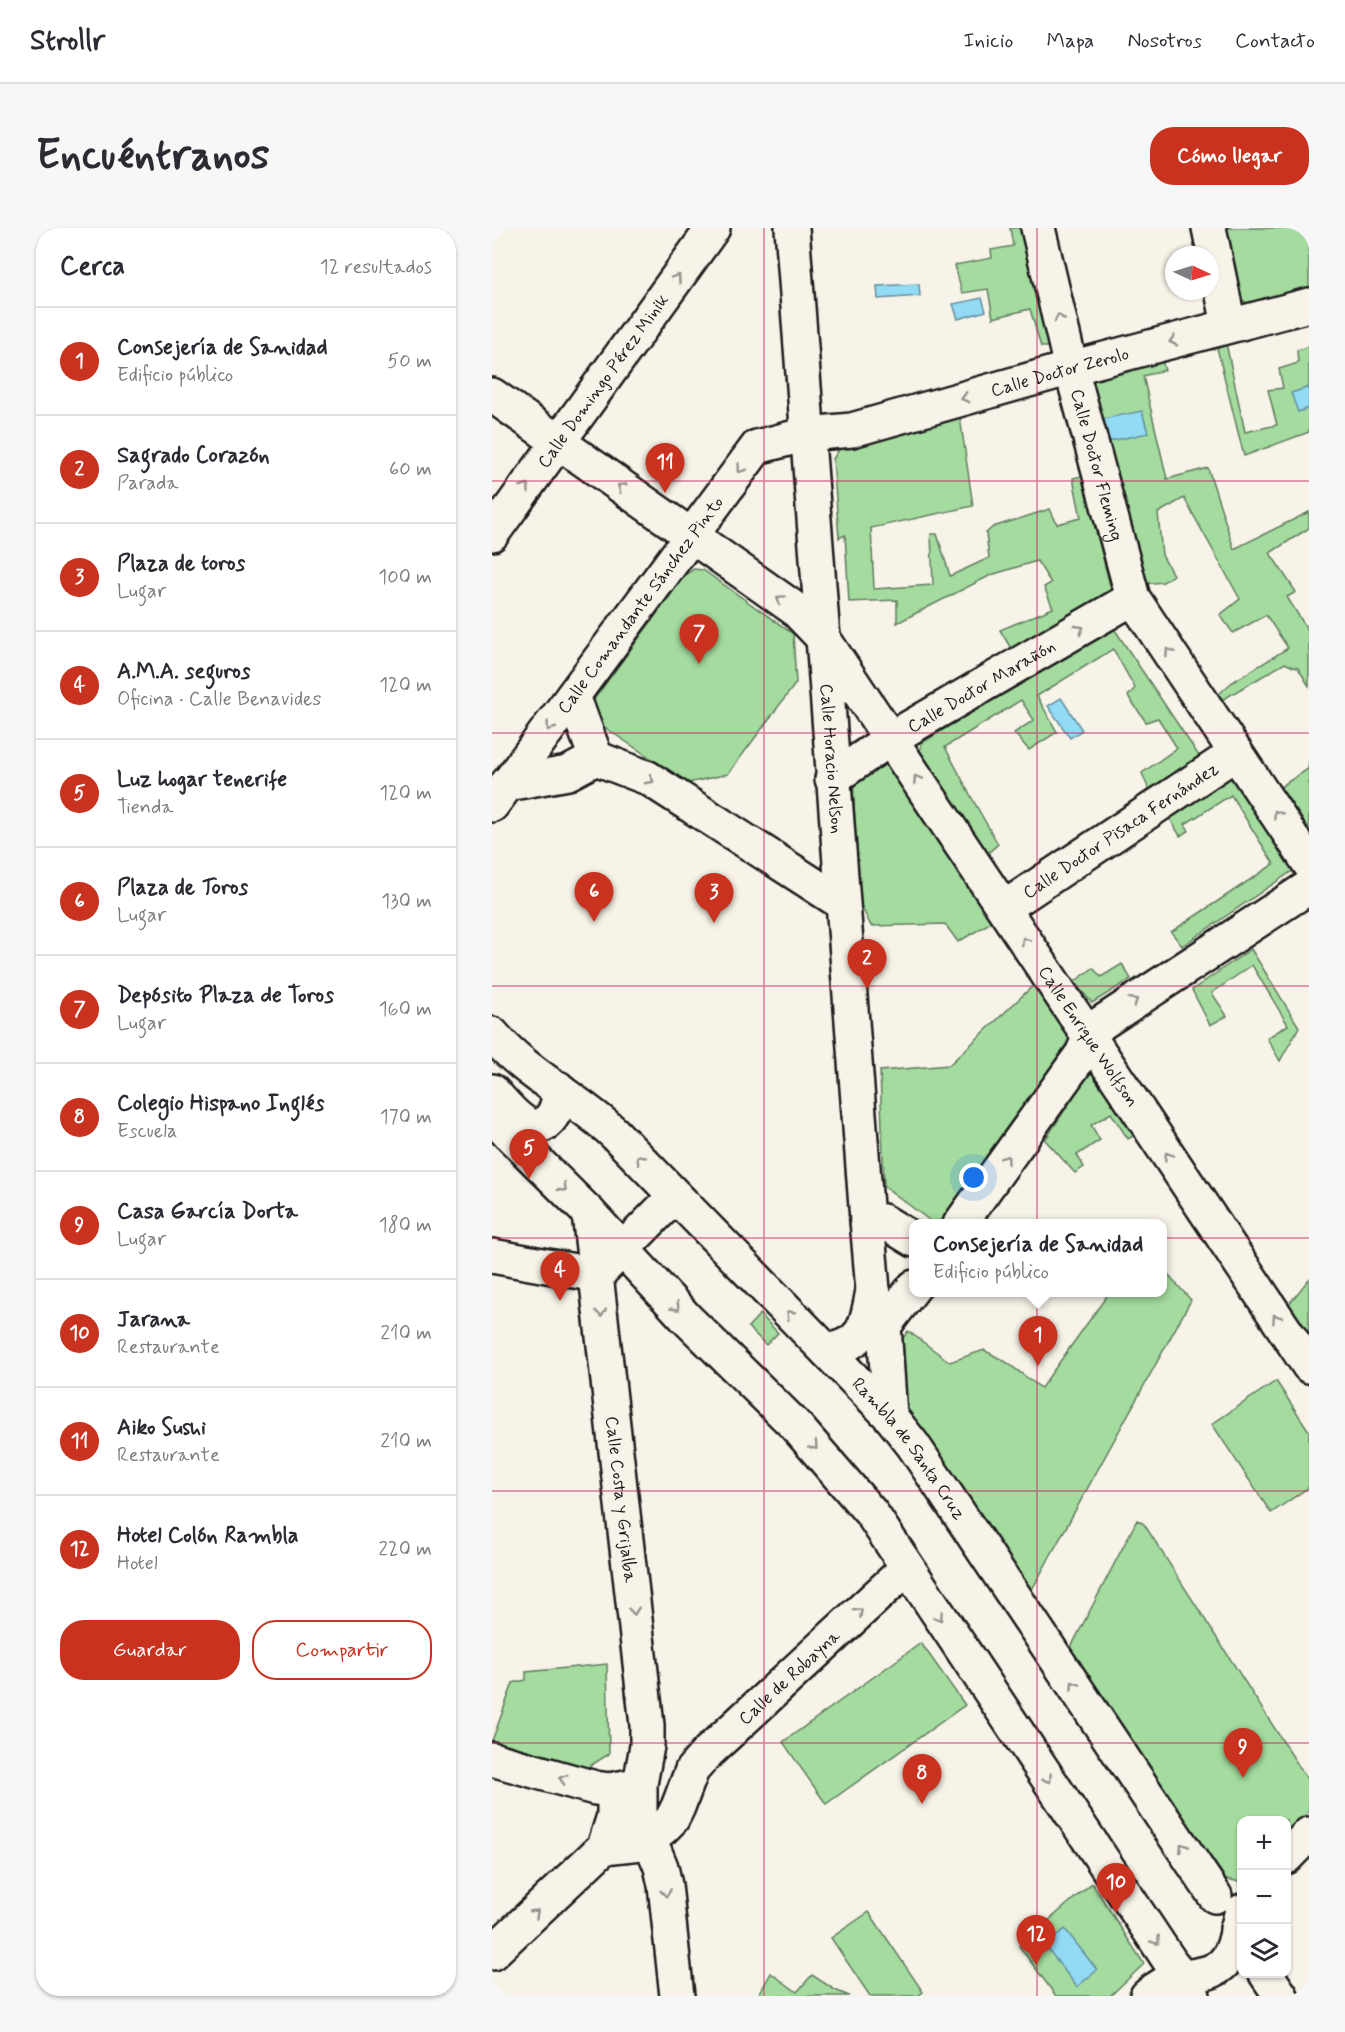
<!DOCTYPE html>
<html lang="es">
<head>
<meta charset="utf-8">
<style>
  :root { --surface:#fff; --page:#f7f7f7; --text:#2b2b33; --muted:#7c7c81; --line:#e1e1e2; --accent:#c8321e }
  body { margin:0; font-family:Mynerve,sans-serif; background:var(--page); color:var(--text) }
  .controls { position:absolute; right:18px; bottom:18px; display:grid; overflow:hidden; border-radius:12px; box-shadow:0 2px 4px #0004 }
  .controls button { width:54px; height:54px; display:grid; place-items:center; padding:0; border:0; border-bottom:2px solid var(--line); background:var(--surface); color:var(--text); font:30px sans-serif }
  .compass { position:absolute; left:673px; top:18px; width:54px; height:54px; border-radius:50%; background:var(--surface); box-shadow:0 2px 4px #0004; rotate:94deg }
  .you { position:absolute; left:482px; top:950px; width:21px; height:21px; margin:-15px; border:4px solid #fff; border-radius:50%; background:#1a73e8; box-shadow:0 0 0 9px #1a73e833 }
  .badge { display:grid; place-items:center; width:39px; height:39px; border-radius:50%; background:var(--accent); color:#fff; font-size:20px; font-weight:700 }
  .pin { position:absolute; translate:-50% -50px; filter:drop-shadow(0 2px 3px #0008) }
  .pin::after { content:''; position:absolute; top:32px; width:21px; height:18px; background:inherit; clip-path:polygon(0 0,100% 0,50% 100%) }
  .popup { position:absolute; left:417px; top:991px; width:258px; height:78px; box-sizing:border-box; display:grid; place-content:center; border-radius:12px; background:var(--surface); filter:drop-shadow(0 2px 4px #0005); font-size:20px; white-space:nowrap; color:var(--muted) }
  .popup b { font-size:22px; color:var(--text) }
  .popup::after { content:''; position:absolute; left:50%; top:100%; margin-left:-12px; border:12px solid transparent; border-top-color:var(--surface) }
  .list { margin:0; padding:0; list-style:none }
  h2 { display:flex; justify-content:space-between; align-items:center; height:78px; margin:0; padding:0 24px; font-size:26px }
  h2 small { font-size:20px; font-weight:400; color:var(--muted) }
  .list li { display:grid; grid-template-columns:39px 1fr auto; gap:18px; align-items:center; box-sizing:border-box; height:108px; padding:0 24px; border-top:2px solid var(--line) }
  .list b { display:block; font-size:22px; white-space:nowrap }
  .list p { margin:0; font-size:20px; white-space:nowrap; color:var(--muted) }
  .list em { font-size:20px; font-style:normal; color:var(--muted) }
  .actions { display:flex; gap:12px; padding:18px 24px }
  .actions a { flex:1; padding:14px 0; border:2px solid var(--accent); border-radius:24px; text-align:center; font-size:21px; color:var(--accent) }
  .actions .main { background:var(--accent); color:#fff }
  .icon { flex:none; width:33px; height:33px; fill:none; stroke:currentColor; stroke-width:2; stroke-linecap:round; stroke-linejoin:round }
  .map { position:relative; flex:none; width:817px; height:1768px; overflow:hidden; border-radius:24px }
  header { display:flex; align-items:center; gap:36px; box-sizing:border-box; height:84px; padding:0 30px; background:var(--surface); border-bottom:2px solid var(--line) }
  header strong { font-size:28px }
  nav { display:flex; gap:33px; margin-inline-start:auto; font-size:21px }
  .intro { display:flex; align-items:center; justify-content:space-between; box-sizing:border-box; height:144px; padding:0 36px }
  h1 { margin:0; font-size:42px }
  .button { padding:15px 27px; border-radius:24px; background:var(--accent); color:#fff; font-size:21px; font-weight:700 }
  main { display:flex; gap:36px; padding:0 36px }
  aside { flex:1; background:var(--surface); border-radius:24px; box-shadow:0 2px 4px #0004 }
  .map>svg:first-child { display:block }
  .green { fill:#a4db9f; stroke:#607c5e; stroke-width:1.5 }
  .water { fill:#93daf5; stroke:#638e9e; stroke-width:1.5 }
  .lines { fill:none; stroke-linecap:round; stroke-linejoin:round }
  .minor-casing { stroke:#1c1c1c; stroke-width:38 }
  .major-casing { stroke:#1c1c1c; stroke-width:38 }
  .minor { stroke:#f7f3e8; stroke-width:33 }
  .major { stroke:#f7f3e8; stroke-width:33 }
  .oneway { stroke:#94928c }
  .grid { fill:none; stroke:#c2185b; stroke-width:1.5; stroke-opacity:0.55 }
  .labels { text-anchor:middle; stroke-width:5; stroke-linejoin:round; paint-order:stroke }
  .street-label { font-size:18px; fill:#1c1c1c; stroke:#f7f3e8 }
</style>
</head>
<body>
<header>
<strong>Strollr</strong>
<nav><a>Inicio</a><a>Mapa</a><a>Nosotros</a><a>Contacto</a></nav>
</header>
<div class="intro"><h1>Encuéntranos</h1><a class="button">Cómo llegar</a></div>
<main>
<aside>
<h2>Cerca<small>12 resultados</small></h2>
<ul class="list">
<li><span class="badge">1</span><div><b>Consejería de Sanidad</b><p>Edificio público</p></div><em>50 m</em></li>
<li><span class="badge">2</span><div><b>Sagrado Corazón</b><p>Parada</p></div><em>60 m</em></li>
<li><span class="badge">3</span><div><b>Plaza de toros</b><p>Lugar</p></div><em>100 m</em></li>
<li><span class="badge">4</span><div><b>A.M.A. seguros</b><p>Oficina · Calle Benavides</p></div><em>120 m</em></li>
<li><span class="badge">5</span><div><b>Luz hogar tenerife</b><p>Tienda</p></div><em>120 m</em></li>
<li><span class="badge">6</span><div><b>Plaza de Toros</b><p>Lugar</p></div><em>130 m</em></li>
<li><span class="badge">7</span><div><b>Depósito Plaza de Toros</b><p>Lugar</p></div><em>160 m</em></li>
<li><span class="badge">8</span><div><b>Colegio Hispano Inglés</b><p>Escuela</p></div><em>170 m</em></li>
<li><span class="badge">9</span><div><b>Casa García Dorta</b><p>Lugar</p></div><em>180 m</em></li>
<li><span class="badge">10</span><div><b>Jarana</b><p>Restaurante</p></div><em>210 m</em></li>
<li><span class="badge">11</span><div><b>Aiko Sushi</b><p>Restaurante</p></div><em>210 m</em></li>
<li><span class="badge">12</span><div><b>Hotel Colón Rambla</b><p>Hotel</p></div><em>220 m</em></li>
</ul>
<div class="actions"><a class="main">Guardar</a><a>Compartir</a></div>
</aside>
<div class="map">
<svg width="817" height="1768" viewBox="0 0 817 1768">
  <rect width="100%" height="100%" fill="#f7f3e8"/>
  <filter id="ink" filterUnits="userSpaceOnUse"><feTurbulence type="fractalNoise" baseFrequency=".0167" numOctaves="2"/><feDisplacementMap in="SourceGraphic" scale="12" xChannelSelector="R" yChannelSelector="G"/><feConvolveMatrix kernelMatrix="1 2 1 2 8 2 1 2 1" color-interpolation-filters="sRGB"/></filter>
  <g filter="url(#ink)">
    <g class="green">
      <path d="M518 0H532L560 119H549L538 81 501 90 496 61 470 65 463 37 500 30 499 22 521 18Z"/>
      <path d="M728 0H817V59L757 76 743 68Z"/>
      <path d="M734 115 753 204 785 197 776 162 791 160 787 141 806 135 805 122 817 118V204L752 228 725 120Z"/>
      <path d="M669 130 673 142 651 148 675 251 716 240 742 321 817 284V300L778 325 804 364 795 369 817 404V458L806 440 801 439 793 435 730 472 726 467 739 455 796 420 774 387 741 405 728 387 748 371 692 270 666 285 670 327 681 347 671 354 652 356 594 158 602 148Z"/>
      <path d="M467 182 481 278 379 300 382 361 441 357 439 306H445L458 348 497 330 494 305 501 299 558 281 565 296 589 290 581 250 590 248 620 365 521 424 508 402 561 380 552 359 559 355 545 333 499 347 405 395V372L357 374 353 307 347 310 341 231 349 218Z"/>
      <path d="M202 341 211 342 301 406 304 455 236 546 196 555 103 493 100 482 103 470 194 346Z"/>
      <path d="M619 396 713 537 662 574 650 545 685 520 666 490 654 494 636 468 643 460 621 421 545 468 565 504 537 522 522 505 542 492 529 472 453 519 481 572 506 616 496 625 428 523 430 515Z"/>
      <path d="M394 530 503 692 466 714 453 696 379 698 366 671 361 548Z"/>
      <path d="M817 533V601L788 559 816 541Z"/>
      <path d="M738 547 803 641 690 718 679 704 782 636 739 567 693 596 697 603 688 608 677 589Z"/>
      <path d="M759 721 807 799 788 833 775 810 796 797 760 737 720 765 735 788 718 797 700 762Z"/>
      <path d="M630 736 639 751 600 775 582 754 601 740 609 749Z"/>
      <path d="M545 754 582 805 459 984 451 991 441 995 392 958 388 843 457 837Z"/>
      <path d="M598 844H607L646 905 636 911 619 885 599 897 608 912 585 927 592 939 583 945 553 912Z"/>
      <path d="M671 1041 699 1072 538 1365 413 1183 407 1116 416 1103 458 1134 492 1122 514 1134 549 1160 617 1065 670 1064Z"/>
      <path d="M817 1051V1108L796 1077Z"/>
      <path d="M268 1086 286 1105 274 1117 256 1099Z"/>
      <path d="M784 1153 817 1203V1259L779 1285 720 1196Z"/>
      <path d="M645 1292 652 1296 817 1554V1583L795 1606 794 1592H750L749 1654 734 1651 577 1423Z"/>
      <path d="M429 1415 473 1477 334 1576 291 1514Z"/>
      <path d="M115 1436 117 1526 90 1543 0 1513 21 1455 34 1452V1444Z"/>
      <path d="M600 1655 652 1736 618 1768H564L527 1718Z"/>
      <path d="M377 1684 431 1764 426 1768H378L339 1710Z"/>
      <path d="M279 1745 305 1764 320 1747 343 1762 357 1768H266Z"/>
    </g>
    <g class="water">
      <path d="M427 56 428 68 386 71 385 58Z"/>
      <path d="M490 70 494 83 466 91 461 76Z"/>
      <path d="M817 159V180L806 184 799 165Z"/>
      <path d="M650 183 656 205 614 214 610 191Z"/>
      <path d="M569 470 590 502 578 510 556 478Z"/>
      <path d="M573 1701 605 1742 585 1759 553 1717Z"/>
    </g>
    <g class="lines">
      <defs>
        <g id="minor">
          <path id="s1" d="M300 0 375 992 381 1062 392 1098 398 1188"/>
          <path id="s2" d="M546 0 579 140 641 370 817 635"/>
          <path d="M717 0 737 97"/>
          <path id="s3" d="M0 167 303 381 331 410 817 1138"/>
          <path id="s4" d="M0 306 221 0"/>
          <path d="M104 530 156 550 350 675"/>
          <path id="s5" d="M340 551 398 511 641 370"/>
          <path d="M15 556 76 545 104 530 81 468"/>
          <path id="s6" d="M0 577 265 219 315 206 360 202 579 140 817 77"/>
          <path id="s7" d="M512 680 744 525"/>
          <path id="s8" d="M97 985 155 1497V1518L148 1556V1587L169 1639 173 1657 185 1768"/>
          <path d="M375 992 391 993 422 1012"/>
          <path d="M468 996 590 826 597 810 608 796 817 659"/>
          <path d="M0 1028 105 1047 183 968"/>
          <path d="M392 1098 422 1059"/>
          <path d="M335 1123C373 1116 375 1096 381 1062"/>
          <path d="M0 1531 103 1560 118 1562 139 1558"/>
          <path id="s9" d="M112 1619 149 1615 171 1600 180 1591 186 1579 200 1542 216 1524 415 1340"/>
          <path d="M794 1629 817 1606"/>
          <path d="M0 1725 112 1619 122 1588V1575L118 1562"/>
          <path d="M655 1768C665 1759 676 1753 688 1750 706 1746 726 1747 737 1728 745 1715 745 1698 750 1683"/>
        </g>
        <g id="major">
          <path id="s10" d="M0 806C34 846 84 870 122 905L398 1188 421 1217 723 1668"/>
          <path d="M0 863C13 876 38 913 57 892 66 882 67 872 66 860"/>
          <path d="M0 889 97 985 194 1090 304 1198 380 1286 701 1768"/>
          <path d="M745 1701 750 1707"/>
          <path d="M774 1746 789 1768"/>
        </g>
      </defs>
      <use href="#minor" class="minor-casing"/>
      <use href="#major" class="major-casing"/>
      <use href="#minor" class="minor"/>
      <use href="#major" class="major"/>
    </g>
    <defs><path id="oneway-chevron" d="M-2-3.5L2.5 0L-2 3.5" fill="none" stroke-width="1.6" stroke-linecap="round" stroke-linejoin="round" transform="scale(1.5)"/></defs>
    <g class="oneway">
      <use href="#oneway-chevron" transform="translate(185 50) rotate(-54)"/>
      <use href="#oneway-chevron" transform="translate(567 90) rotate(-103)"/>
      <use href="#oneway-chevron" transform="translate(681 113) rotate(165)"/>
      <use href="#oneway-chevron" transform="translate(473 170) rotate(164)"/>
      <use href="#oneway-chevron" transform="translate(249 241) rotate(126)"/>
      <use href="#oneway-chevron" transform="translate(34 259) rotate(-54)"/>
      <use href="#oneway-chevron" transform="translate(129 259) rotate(-145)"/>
      <use href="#oneway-chevron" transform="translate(288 371) rotate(-145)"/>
      <use href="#oneway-chevron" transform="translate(588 401) rotate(-30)"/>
      <use href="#oneway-chevron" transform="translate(677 424) rotate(-124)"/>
      <use href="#oneway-chevron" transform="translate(58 499) rotate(127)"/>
      <use href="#oneway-chevron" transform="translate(425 551) rotate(-124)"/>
      <use href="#oneway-chevron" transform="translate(158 552) rotate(28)"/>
      <use href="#oneway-chevron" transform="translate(785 586) rotate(-124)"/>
      <use href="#oneway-chevron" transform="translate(533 713) rotate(-123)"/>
      <use href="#oneway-chevron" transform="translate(642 773) rotate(-33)"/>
      <use href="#oneway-chevron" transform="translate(676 928) rotate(-124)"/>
      <use href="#oneway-chevron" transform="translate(148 931) rotate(-134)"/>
      <use href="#oneway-chevron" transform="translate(514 931) rotate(-54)"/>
      <use href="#oneway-chevron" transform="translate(71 960) rotate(44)"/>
      <use href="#oneway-chevron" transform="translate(184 1079) rotate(46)"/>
      <use href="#oneway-chevron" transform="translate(109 1085) rotate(84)"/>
      <use href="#oneway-chevron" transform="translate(298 1086) rotate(-134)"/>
      <use href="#oneway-chevron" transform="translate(784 1090) rotate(-124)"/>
      <use href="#oneway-chevron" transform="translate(322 1218) rotate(47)"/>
      <use href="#oneway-chevron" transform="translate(142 1383) rotate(84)"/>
      <use href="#oneway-chevron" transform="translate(367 1384) rotate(-43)"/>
      <use href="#oneway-chevron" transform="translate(447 1389) rotate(56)"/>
      <use href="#oneway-chevron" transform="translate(582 1457) rotate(-124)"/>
      <use href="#oneway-chevron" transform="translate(71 1551) rotate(-164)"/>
      <use href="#oneway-chevron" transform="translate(556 1551) rotate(56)"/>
      <use href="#oneway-chevron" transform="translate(691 1619) rotate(-123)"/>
      <use href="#oneway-chevron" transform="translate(174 1665) rotate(83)"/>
      <use href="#oneway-chevron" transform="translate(43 1685) rotate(-43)"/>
      <use href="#oneway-chevron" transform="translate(664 1713) rotate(56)"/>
    </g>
  </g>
  <path class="grid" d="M272 0V1768M545 0V1768M0 253H817M0 505H817M0 758H817M0 1010H817M0 1263H817M0 1515H817"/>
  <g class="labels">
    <g class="street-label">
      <text dy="6" stroke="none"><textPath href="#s6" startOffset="758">Calle Doctor Zerolo</textPath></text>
      <text dy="6" stroke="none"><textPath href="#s4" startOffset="189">Calle Domingo Pérez Minik</textPath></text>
      <text dy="6" stroke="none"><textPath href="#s2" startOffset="244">Calle Doctor Fleming</textPath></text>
      <text dy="6" stroke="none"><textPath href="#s6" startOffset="249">Calle Comandante Sánchez Pinto</textPath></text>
      <text dy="6" stroke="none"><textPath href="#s5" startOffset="176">Calle Doctor Marañón</textPath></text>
      <text dy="6" stroke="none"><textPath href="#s1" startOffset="532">Calle Horacio Nelson</textPath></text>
      <text dy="6" stroke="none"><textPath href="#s7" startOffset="140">Calle Doctor Pisaca Fernández</textPath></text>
      <text dy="6" stroke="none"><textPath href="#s3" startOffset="890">Calle Enrique Wolfson</textPath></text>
      <text dy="6" stroke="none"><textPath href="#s10" startOffset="590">Rambla de Santa Cruz</textPath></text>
      <text dy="6" stroke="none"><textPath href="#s8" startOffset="288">Calle Costa y Grijalba</textPath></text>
      <text dy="6" stroke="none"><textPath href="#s9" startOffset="264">Calle de Robayna</textPath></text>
    </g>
  </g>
</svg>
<div class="controls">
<button>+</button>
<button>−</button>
<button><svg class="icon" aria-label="layers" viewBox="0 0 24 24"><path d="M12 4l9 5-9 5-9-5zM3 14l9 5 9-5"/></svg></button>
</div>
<svg class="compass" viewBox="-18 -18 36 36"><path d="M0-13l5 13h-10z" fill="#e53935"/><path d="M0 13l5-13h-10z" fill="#7c7c81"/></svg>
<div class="you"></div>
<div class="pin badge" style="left:546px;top:1138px">1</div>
<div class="popup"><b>Consejería de Sanidad</b>Edificio público</div>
<div class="pin badge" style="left:375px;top:761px">2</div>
<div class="pin badge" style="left:222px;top:695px">3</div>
<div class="pin badge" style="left:68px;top:1073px">4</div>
<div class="pin badge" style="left:37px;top:951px">5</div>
<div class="pin badge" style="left:102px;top:694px">6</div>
<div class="pin badge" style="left:207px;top:436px">7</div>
<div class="pin badge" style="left:430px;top:1576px">8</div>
<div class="pin badge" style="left:751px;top:1550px">9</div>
<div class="pin badge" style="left:624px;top:1685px">10</div>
<div class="pin badge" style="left:173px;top:265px">11</div>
<div class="pin badge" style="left:544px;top:1737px">12</div>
</div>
</main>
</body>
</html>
